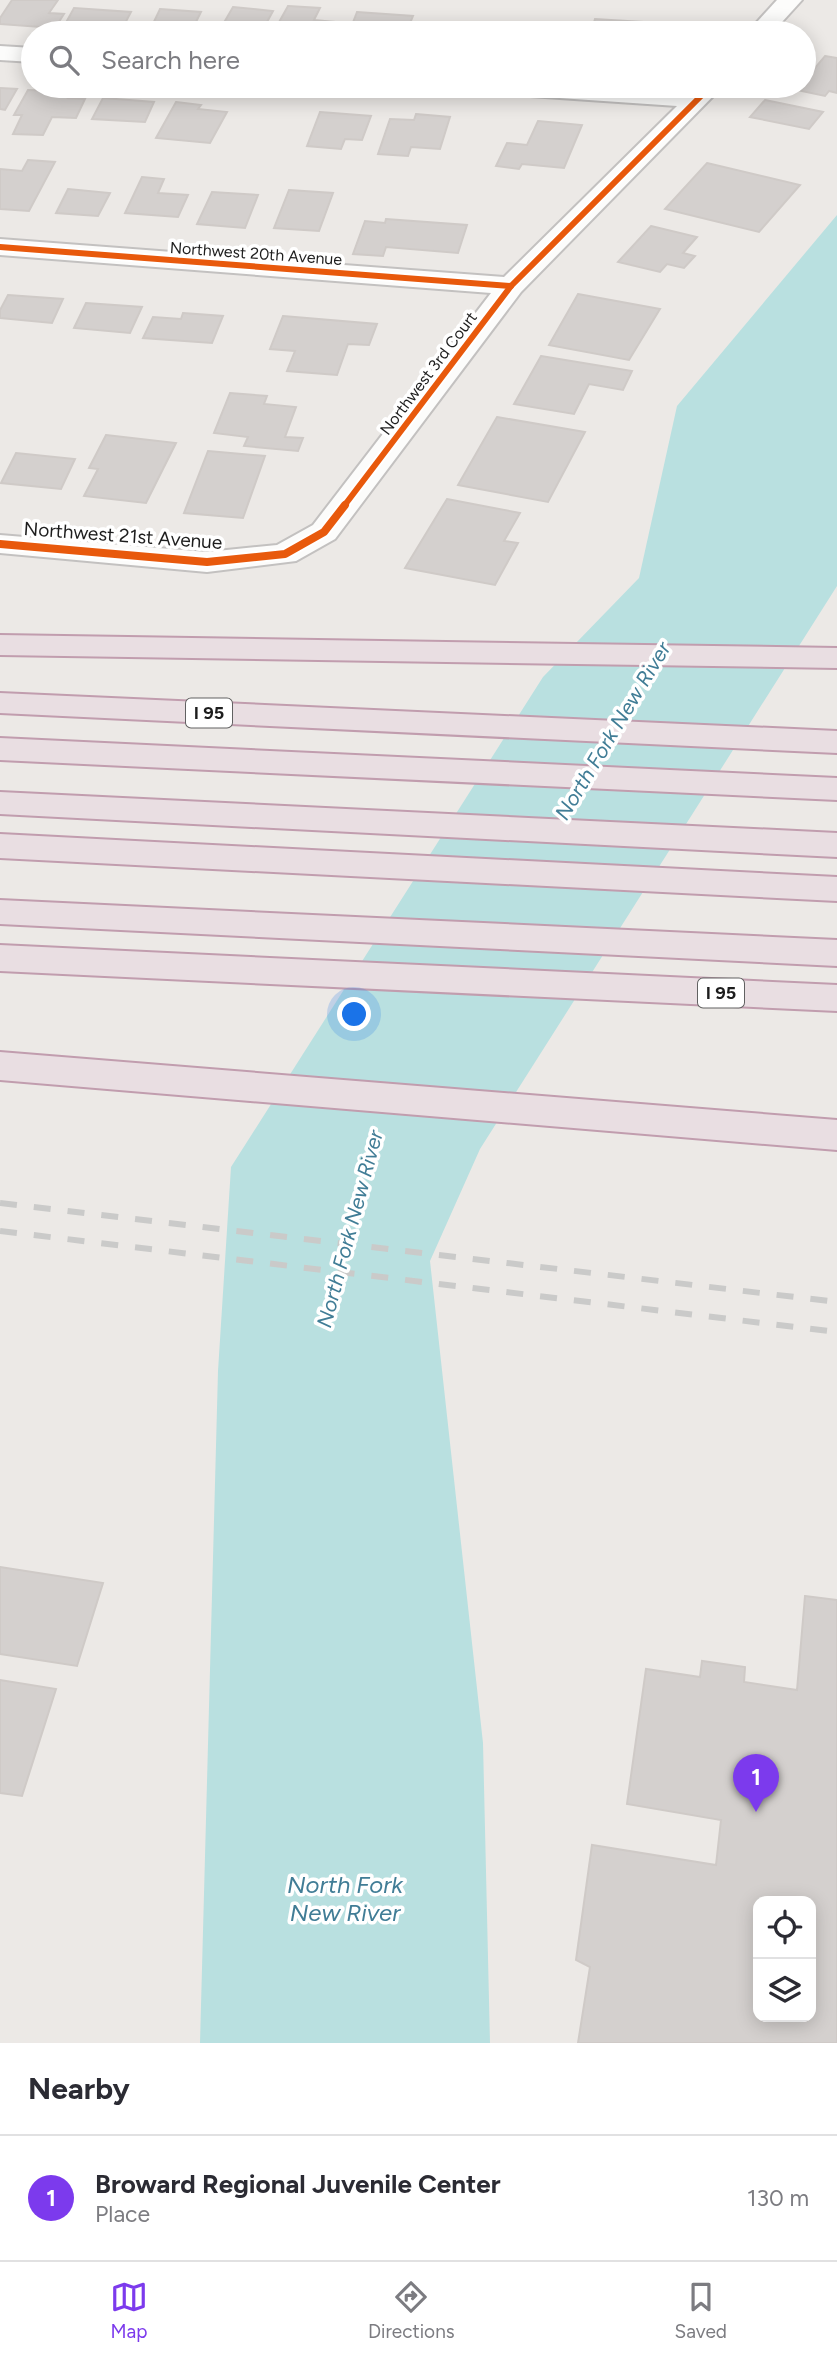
<!DOCTYPE html>
<html lang="en">
<head>
<meta charset="utf-8">
<style>
  :root { --surface:#fff; --page:#f2f2f3; --text:#2b2b33; --muted:#7c7c81; --line:#e1e1e2; --accent:#7c3aed }
  body { margin:0; font-family:Figtree,sans-serif; background:var(--page); color:var(--text) }
  .controls { position:absolute; right:21px; bottom:21px; display:grid; overflow:hidden; border-radius:14px; box-shadow:0 4px 18px #0003 }
  .controls button { width:63px; height:63px; display:grid; place-items:center; padding:0; border:0; border-bottom:2px solid var(--line); background:var(--surface); color:var(--text); font:35px sans-serif }
  .you { position:absolute; left:355px; top:1015px; width:24px; height:24px; margin:-18px; border:5px solid #fff; border-radius:50%; background:#1a73e8; box-shadow:0 0 0 10px #1a73e833 }
  .badge { display:grid; place-items:center; width:46px; height:46px; border-radius:50%; background:var(--accent); color:#fff; font-size:23px; font-weight:700 }
  .pin { position:absolute; translate:-50% -58px; filter:drop-shadow(0 2px 4px #0008) }
  .pin::after { content:''; position:absolute; top:37px; width:24px; height:21px; background:inherit; clip-path:polygon(0 0,100% 0,50% 100%) }
  .list { margin:0; padding:0; list-style:none }
  h2 { display:flex; justify-content:space-between; align-items:center; height:91px; margin:0; padding:0 28px; font-size:30px }
  h2 small { font-size:23px; font-weight:400; color:var(--muted) }
  .list li { display:grid; grid-template-columns:46px 1fr auto; gap:21px; align-items:center; box-sizing:border-box; height:126px; padding:0 28px; border-top:2px solid var(--line) }
  .list b { display:block; font-size:26px; white-space:nowrap }
  .list p { margin:0; font-size:23px; white-space:nowrap; color:var(--muted) }
  .list em { font-size:23px; font-style:normal; color:var(--muted) }
  .icon { flex:none; width:38px; height:38px; fill:none; stroke:currentColor; stroke-width:2; stroke-linecap:round; stroke-linejoin:round }
  .map { position:relative; flex:none; width:837px; height:2043px; overflow:hidden }
  .search { position:absolute; background:var(--surface); box-shadow:0 4px 18px #0003; left:21px; right:21px; top:21px; height:77px; display:flex; align-items:center; gap:18px; box-sizing:border-box; padding:0 24px; border-radius:38px; color:var(--muted); font-size:26px }
  .sheet { height:217px; background:var(--surface) }
  nav { display:flex; justify-content:space-around; align-items:center; box-sizing:border-box; height:98px; border-top:2px solid var(--line); background:var(--surface); font-size:19px; color:var(--muted) }
  nav a { display:grid; justify-items:center; gap:4px }
  nav .on { color:var(--accent) }
  .map>svg:first-child { display:block }
  .water { fill:#b9e0e0 }
  .building { fill:#d4d0ce; stroke:#cfcac7; stroke-width:2; fill-rule:evenodd }
  .lines { fill:none; stroke-linecap:round; stroke-linejoin:round }
  .street-casing { stroke:#c3c1c0; stroke-width:4 }
  .highway-casing { stroke:#c19dae; stroke-width:4 }
  .street { fill:#fcfcfb; fill-rule:evenodd }
  .highway { fill:#e9dee2; fill-rule:evenodd }
  .rail { stroke:#cacac9; stroke-width:6; stroke-dasharray:17 17; stroke-linecap:butt }
  .cycleway-far1-casing { stroke:#fff; stroke-width:10 }
  .cycleway-casing { stroke:#fff; stroke-width:12 }
  .cycleway-far1 { stroke:#e8590c; stroke-width:6 }
  .cycleway { stroke:#e8590c; stroke-width:8 }
  .labels { text-anchor:middle; stroke-width:7; stroke-linejoin:round; paint-order:stroke }
  .far-street-label { font-size:16px; fill:#1d1d1d; stroke:#fff }
  .shield { fill:#fff; stroke:#616161; stroke-width:2 }
  .shield-label { font-size:18px; font-weight:bold; fill:#1d1d1d }
  .street-label { font-size:19px; fill:#1d1d1d; stroke:#fff }
  .water-label { font-size:21px; font-style:italic; fill:#417d96; stroke:#fff }
  .near-water-label { font-size:24px; font-style:italic; fill:#417d96; stroke:#fff }
</style>
</head>
<body>
<div class="map">
<svg width="837" height="2043" viewBox="0 0 837 2043">
  <rect width="100%" height="100%" fill="#ece9e6"/>
  <path class="water" d="M837 215V586L480 1149 430 1261 483 1743 490 2043H200L218 1371 231 1167 543 677 639 578 677 406Z"/>
  <g class="building">
    <path d="M12 0H58L49 13 64 14 55 28 0 24V18Z"/>
    <path d="M288 6 320 8 314 20 337 22 332 33H273Z"/>
    <path d="M233 7 273 11 261 33H218Z"/>
    <path d="M74 8 131 12 121 31 63 28Z"/>
    <path d="M160 9 201 12 191 32 150 30Z"/>
    <path d="M357 12 413 16 406 33H349Z"/>
    <path d="M595 19 675 24 674 33H591Z"/>
    <path d="M446 23 560 31V33H443Z"/>
    <path d="M825 56 837 58V93L829 91 825 96 783 87 804 86V72L811 73Z"/>
    <path d="M0 88 17 89 5 110 0 109Z"/>
    <path d="M28 90 71 92 68 98 85 99 76 118 52 117 43 135 13 134 22 115H14Z"/>
    <path d="M103 98 154 102 145 122 92 119Z"/>
    <path d="M765 100 823 112 809 129 750 117Z"/>
    <path d="M176 102 201 105 198 109 227 112 210 143 156 138Z"/>
    <path d="M320 112 371 116 362 140 345 139 341 149 307 146Z"/>
    <path d="M416 114 450 117 440 149 411 147 408 156 378 154 390 119 414 120Z"/>
    <path d="M538 121 582 125 564 168 522 164 519 169 496 166 507 143 527 145Z"/>
    <path d="M28 160 55 162 29 211 0 209V169L22 171Z"/>
    <path d="M707 163 800 185 759 232 665 209Z"/>
    <path d="M142 177 164 179 158 193 188 195 178 217 125 213Z"/>
    <path d="M68 189 110 193 98 216 56 213Z"/>
    <path d="M289 190 333 193 319 231 274 228Z"/>
    <path d="M212 192 258 195 245 228 197 224Z"/>
    <path d="M386 219 467 225 458 253 386 247 383 256 353 254 365 221 385 223Z"/>
    <path d="M651 226 697 237 683 253 695 256 684 268 667 264 660 272 618 262Z"/>
    <path d="M578 294 660 309 629 360 549 345Z"/>
    <path d="M8 295 63 299 52 323 0 318V310Z"/>
    <path d="M86 303 142 307 130 333 74 328Z"/>
    <path d="M183 313 223 316 212 343 143 338 153 317 181 319Z"/>
    <path d="M283 316 377 324 369 345 348 344 337 375 287 371 295 351 270 349Z"/>
    <path d="M541 356 632 371 623 390 589 384 574 414 514 404Z"/>
    <path d="M230 393 267 396 264 404 296 407 285 437 303 438 298 451 244 446 248 437 214 433Z"/>
    <path d="M497 417 585 432 548 502 458 485Z"/>
    <path d="M106 435 176 443 146 503 84 496 98 469 89 468Z"/>
    <path d="M208 451 265 456 243 518 184 513Z"/>
    <path d="M16 453 75 459 61 489 1 483Z"/>
    <path d="M447 499 520 513 504 541 518 543 495 585 405 568Z"/>
    <path d="M0 1567 103 1583 77 1666 0 1654Z"/>
    <path d="M805 1596 837 1600V2043H578L590 1967 576 1960 592 1845 716 1865 721 1820 627 1804 646 1669 700 1677 702 1661 745 1667 744 1682 797 1690ZM758 1901H811V2017H758Z"/>
    <path d="M0 1680 56 1689 22 1796 0 1793Z"/>
  </g>
  <g class="lines">
    <defs>
      <g id="street">
        <path d="M777 0H802L772 33H747Z"/>
        <path d="M0 46 33 48V62L0 60Z"/>
        <path d="M475 86H596L691 92 697 86H723L521 292 335 539 296 561 207 572 0 553V535L207 552 277 545 313 525 491 293 0 255V239L504 277 677 106 487 93 478 91Z"/>
      </g>
      <g id="highway">
        <path d="M0 635 837 648V668L0 655Z"/>
        <path d="M0 693 837 731V753L0 713Z"/>
        <path d="M0 738 837 778V800L0 760Z"/>
        <path d="M0 792 837 833V857L0 814Z"/>
        <path d="M0 834 837 877V901L0 858Z"/>
        <path d="M0 900 837 940V966L0 924Z"/>
        <path d="M0 945 837 985V1011L0 971Z"/>
        <path d="M0 1052 837 1120V1150L0 1080Z"/>
      </g>
    </defs>
    <use href="#street" class="street-casing"/>
    <use href="#highway" class="highway-casing"/>
    <use href="#street" class="street"/>
    <use href="#highway" class="highway"/>
    <g class="rail">
      <path d="M0 1203 837 1302"/>
      <path d="M0 1231 837 1332"/>
    </g>
    <defs>
      <g id="cycleway-far1">
        <path d="M0 247 511 286"/>
        <path d="M344 506 511 286 711 86"/>
      </g>
      <path id="cycleway" d="M0 544 207 562 285 554 324 532 345 505"/>
    </defs>
    <use href="#cycleway-far1" class="cycleway-far1-casing"/>
    <use href="#cycleway" class="cycleway-casing"/>
    <use href="#cycleway-far1" class="cycleway-far1"/>
    <use href="#cycleway" class="cycleway"/>
  </g>
  <g class="labels">
    <g class="far-street-label">
      <text transform="translate(256 253) rotate(4)" y="6">Northwest 20th Avenue</text>
      <text transform="translate(428 373) rotate(-53)" y="6">Northwest 3rd Court</text>
    </g>
    <g class="shield">
      <rect x="186" y="698.5" width="46" height="29" rx="5"/>
      <rect x="698" y="978.5" width="46" height="29" rx="5"/>
    </g>
    <g class="shield-label">
      <text x="209" y="719">I 95</text>
      <text x="721" y="999">I 95</text>
    </g>
    <g class="street-label">
      <text transform="translate(123 535) rotate(4)" y="7">Northwest 21st Avenue</text>
    </g>
    <g class="water-label">
      <text transform="translate(613 731) rotate(-59)" y="7">North Fork New River</text>
      <text transform="translate(350 1229) rotate(-75)" y="7">North Fork New River</text>
    </g>
    <g class="near-water-label">
      <text x="345" y="1893">North Fork<tspan x="345" dy="28">New River</tspan></text>
    </g>
  </g>
</svg>
<div class="controls">
<button><svg class="icon" aria-label="locate" viewBox="0 0 24 24"><circle cx="12" cy="12" r="6"/><path d="M12 2v4M12 18v4M2 12h4M18 12h4"/></svg></button>
<button><svg class="icon" aria-label="layers" viewBox="0 0 24 24"><path d="M12 4l9 5-9 5-9-5zM3 14l9 5 9-5"/></svg></button>
</div>
<div class="you"></div>
<div class="pin badge" style="left:756px;top:1812px">1</div>
<div class="search"><svg class="icon" aria-label="search" viewBox="0 0 24 24"><circle cx="10" cy="10" r="6"/><path d="M15 15l6 6"/></svg>Search here</div>
</div>
<section class="sheet">
<h2>Nearby<small></small></h2>
<ul class="list">
<li><span class="badge">1</span><div><b>Broward Regional Juvenile Center</b><p>Place</p></div><em>130 m</em></li>
</ul>
</section>
<nav>
<a class="on"><svg class="icon" aria-label="map" viewBox="0 0 24 24"><path d="M3 6l6-2 6 2 6-2v14l-6 2-6-2-6 2zM9 4v14M15 6v14"/></svg>Map</a>
<a><svg class="icon" aria-label="directions" viewBox="0 0 24 24"><path d="M12 3l9 9-9 9-9-9zM9 14v-3h6M13 9l2 2-2 2"/></svg>Directions</a>
<a><svg class="icon" aria-label="saved" viewBox="0 0 24 24"><path d="M7 4h10v16l-5-4-5 4z"/></svg>Saved</a>
</nav>
</body>
</html>
